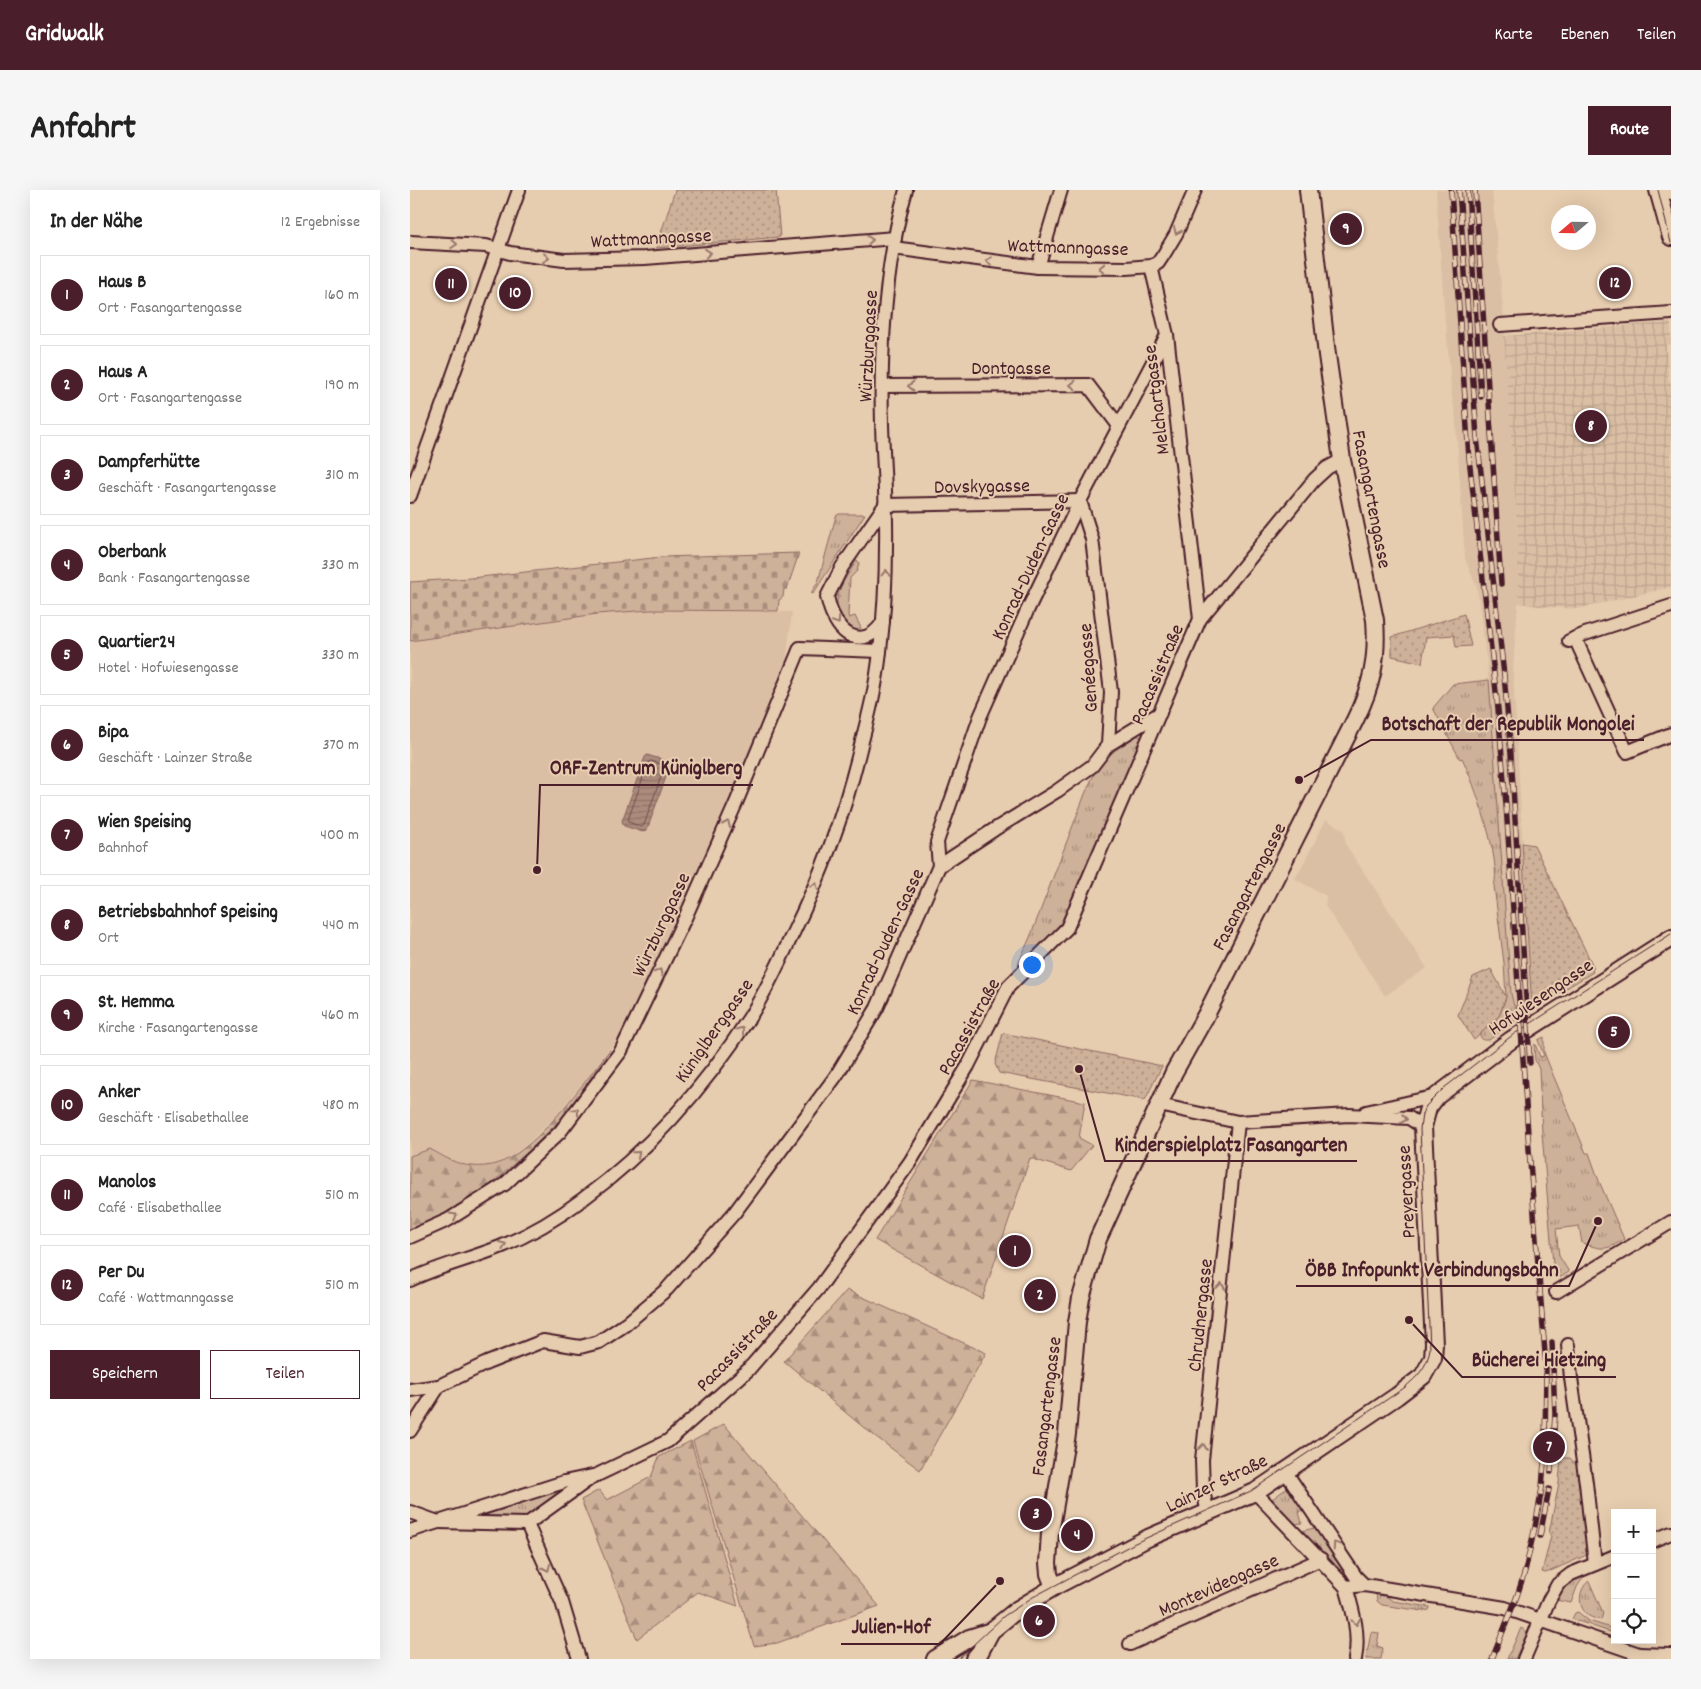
<!DOCTYPE html>
<html lang="de">
<head>
<meta charset="utf-8">
<style>
  :root { --surface:#fff; --page:#f6f6f6; --text:#222; --muted:#767676; --line:#e0e0e0; --accent:#4a1f2b }
  body { margin:0; font-family:Dekko,sans-serif; background:var(--page); color:var(--text) }
  .controls { position:absolute; right:15px; bottom:15px; display:grid; overflow:hidden; border-radius:0px; box-shadow:0 5px 20px #0002 }
  .controls button { width:45px; height:45px; display:grid; place-items:center; padding:0; border:0; border-bottom:1px solid var(--line); background:var(--surface); color:var(--text); font:25px sans-serif }
  .compass { position:absolute; left:1141px; top:15px; width:45px; height:45px; border-radius:50%; background:var(--surface); box-shadow:0 5px 20px #0002; rotate:250deg }
  .you { position:absolute; left:621px; top:774px; width:18px; height:18px; margin:-12px; border:4px solid #fff; border-radius:50%; background:#1a73e8; box-shadow:0 0 0 8px #1a73e833 }
  .badge { display:grid; place-items:center; width:32px; height:32px; border-radius:50%; background:var(--accent); color:#fff; font-size:16px; font-weight:700 }
  .pin { position:absolute; translate:-50% -50%; border:2px solid #fff; box-shadow:0 1px 5px #0006 }
  .list { margin:0; padding:0; list-style:none }
  h2 { display:flex; justify-content:space-between; align-items:center; height:65px; margin:0; padding:0 20px; font-size:21px }
  h2 small { font-size:16px; font-weight:400; color:var(--muted) }
  .list li { display:grid; grid-template-columns:32px 1fr auto; gap:15px; align-items:center; box-sizing:border-box; height:80px; margin:0 10px 10px; padding:0 10px; border:1px solid var(--line); border-radius:0px }
  .list b { display:block; font-size:19px; white-space:nowrap }
  .list p { margin:0; font-size:16px; white-space:nowrap; color:var(--muted) }
  .list em { font-size:16px; font-style:normal; color:var(--muted) }
  .actions { display:flex; gap:10px; padding:15px 20px }
  .actions a { flex:1; padding:11px 0; border:1px solid var(--accent); border-radius:0px; text-align:center; font-size:18px; color:var(--accent) }
  .actions .main { background:var(--accent); color:#fff }
  .icon { flex:none; width:28px; height:28px; fill:none; stroke:currentColor; stroke-width:2; stroke-linecap:round; stroke-linejoin:round }
  .map { position:relative; flex:none; width:1261px; height:1469px; overflow:hidden; border-radius:0px }
  header { display:flex; align-items:center; gap:30px; box-sizing:border-box; height:70px; padding:0 25px; background:var(--accent); color:#fff }
  header strong { font-size:24px }
  nav { display:flex; gap:28px; margin-inline-start:auto; font-size:18px }
  .intro { display:flex; align-items:center; justify-content:space-between; box-sizing:border-box; height:120px; padding:0 30px }
  h1 { margin:0; font-size:35px }
  .button { padding:12px 22px; border-radius:0px; background:var(--accent); color:#fff; font-size:18px; font-weight:700 }
  main { display:flex; gap:30px; padding:0 30px }
  aside { flex:1; background:var(--surface); border-radius:0px; box-shadow:0 5px 20px #0002 }
  .map>svg:first-child { display:block }
  .built { fill:#dbbfa5 }
  .industrial { fill:url(#industrial-grid) }
  .grass { fill:url(#grass-tufts); stroke:#8c6862 }
  .forest { fill:url(#forest-firs); stroke:#8c6862 }
  .cemetery { fill:url(#cemetery-stones); stroke:#8c6862 }
  .park { fill:url(#park-dots); stroke:#8c6862 }
  .water { fill:url(#water-rules); stroke:#84605c }
  .lines { fill:none; stroke-linecap:round; stroke-linejoin:round }
  .shore { stroke:#714a4b; stroke-width:1 }
  .minor-casing { stroke:#4a1f2b; stroke-width:16 }
  .secondary-casing { stroke:#4a1f2b; stroke-width:20 }
  .minor { stroke:#e7cdaf; stroke-width:12 }
  .secondary { stroke:#e7cdaf; stroke-width:16 }
  .tram { stroke:#4a1f2b; stroke-width:1 }
  .rail-casing { stroke:#4a1f2b; stroke-width:5.5 }
  .rail { stroke:#e7cdaf; stroke-width:4; stroke-dasharray:11; stroke-linecap:butt }
  .oneway { stroke:#98766d }
  .labels { text-anchor:middle; stroke-width:4; stroke-linejoin:round; paint-order:stroke }
  .street-label { font-size:20px; fill:#4a1f2b; stroke:#e7cdaf }
  .leader { fill:none; stroke:#4a1f2b; stroke-width:2 }
  .callout-dot { fill:#4a1f2b; stroke:#e7cdaf; stroke-width:2 }
  .callout-label { font-size:21px; text-anchor:middle; font-weight:bold; fill:#4a1f2b; stroke:#e7cdaf; stroke-width:4; stroke-linejoin:round; paint-order:stroke }
</style>
</head>
<body>
<header>
<strong>Gridwalk</strong>
<nav><a>Karte</a><a>Ebenen</a><a>Teilen</a></nav>
</header>
<div class="intro"><h1>Anfahrt</h1><a class="button">Route</a></div>
<main>
<aside>
<h2>In der Nähe<small>12 Ergebnisse</small></h2>
<ul class="list">
<li><span class="badge">1</span><div><b>Haus B</b><p>Ort · Fasangartengasse</p></div><em>160 m</em></li>
<li><span class="badge">2</span><div><b>Haus A</b><p>Ort · Fasangartengasse</p></div><em>190 m</em></li>
<li><span class="badge">3</span><div><b>Dampferhütte</b><p>Geschäft · Fasangartengasse</p></div><em>310 m</em></li>
<li><span class="badge">4</span><div><b>Oberbank</b><p>Bank · Fasangartengasse</p></div><em>330 m</em></li>
<li><span class="badge">5</span><div><b>Quartier24</b><p>Hotel · Hofwiesengasse</p></div><em>330 m</em></li>
<li><span class="badge">6</span><div><b>Bipa</b><p>Geschäft · Lainzer Straße</p></div><em>370 m</em></li>
<li><span class="badge">7</span><div><b>Wien Speising</b><p>Bahnhof</p></div><em>400 m</em></li>
<li><span class="badge">8</span><div><b>Betriebsbahnhof Speising</b><p>Ort</p></div><em>440 m</em></li>
<li><span class="badge">9</span><div><b>St. Hemma</b><p>Kirche · Fasangartengasse</p></div><em>460 m</em></li>
<li><span class="badge">10</span><div><b>Anker</b><p>Geschäft · Elisabethallee</p></div><em>480 m</em></li>
<li><span class="badge">11</span><div><b>Manolos</b><p>Café · Elisabethallee</p></div><em>510 m</em></li>
<li><span class="badge">12</span><div><b>Per Du</b><p>Café · Wattmanngasse</p></div><em>510 m</em></li>
</ul>
<div class="actions"><a class="main">Speichern</a><a>Teilen</a></div>
</aside>
<div class="map">
<svg width="1261" height="1469" viewBox="0 0 1261 1469">
  <defs>
    <pattern id="industrial-grid" width="8" height="8" patternUnits="userSpaceOnUse" patternTransform="scale(1.25)"><rect width="8" height="8" fill="#dbbfa5"/><path d="M0 4h8M4 0v8" fill="none" stroke="#bda48e"/></pattern>
    <pattern id="grass-tufts" width="24" height="20" patternUnits="userSpaceOnUse" patternTransform="scale(1.25)"><rect width="24" height="20" fill="#ceb199"/><path d="M3 7l-1-3M5 7V3M7 7l1-3M15 17l-1-3M17 17v-4M19 17l1-3" fill="none" stroke="#a98f7d"/></pattern>
    <pattern id="forest-firs" width="22" height="20" patternUnits="userSpaceOnUse" patternTransform="scale(1.25)"><rect width="22" height="20" fill="#ceb199"/><path d="M5 1l3.5 6h-7zM16 11l3.5 6h-7z" fill="#a98f7d"/></pattern>
    <pattern id="cemetery-stones" width="16" height="16" patternUnits="userSpaceOnUse" patternTransform="scale(1.25)"><rect width="16" height="16" fill="#ceb199"/><path d="M2 7V4a2 2 0 0 1 4 0v3zM10 15v-3a2 2 0 0 1 4 0v3z" fill="#a98f7d"/></pattern>
    <pattern id="park-dots" width="8" height="8" patternUnits="userSpaceOnUse" patternTransform="scale(1.25)"><rect width="8" height="8" fill="#ceb199"/><path d="M2 2h.1M6 6h.1" fill="none" stroke="#a98f7d" stroke-width="1.8" stroke-linecap="round"/></pattern>
    <pattern id="water-rules" width="6" height="5" patternUnits="userSpaceOnUse" patternTransform="scale(1.25)"><rect width="6" height="5" fill="#ab8b7c"/><path d="M0 2.5h6" fill="none" stroke="#8d7166"/></pattern>
  </defs>
  <rect width="100%" height="100%" fill="#e7cdaf"/>
  <filter id="ink" filterUnits="userSpaceOnUse"><feTurbulence type="fractalNoise" baseFrequency=".02" numOctaves="2"/><feDisplacementMap in="SourceGraphic" scale="10" xChannelSelector="R" yChannelSelector="G"/><feConvolveMatrix kernelMatrix="1 2 1 2 8 2 1 2 1" color-interpolation-filters="sRGB"/></filter>
  <g filter="url(#ink)">
    <g class="built">
      <path d="M1026 0H1082L1094 129 1108 348V413L1103 479 1122 819 1106 830V816H1104L1101 804 1077 470 1076 468 1067 398 1055 369 1045 221 1042 209 1036 136 1035 133Z"/>
      <path d="M240 420 382 422 375 483 346 555 219 836 146 926 109 962 97 969 81 976H62L49 973 20 959 0 966V451L187 424Z"/>
      <path d="M916 630 934 640 936 655 1017 778 975 806 915 716 916 706 885 689Z"/>
    </g>
    <path class="industrial" d="M1261 132V154L1256 155 1259 191H1261V397L1168 419 1136 417 1108 413V348L1094 146Z"/>
    <g class="grass">
      <path d="M429 324H455L403 404 401 403 408 392 426 326Z"/>
      <path d="M447 370 449 373 447 381 440 388 438 425 439 428 445 426 451 438C446 441 443 440 437 436 434 433 433 431 431 427 419 406 437 387 447 370Z"/>
      <path d="M1079 490 1101 804 1104 816H1106V830L1079 850H1073L1069 845 1089 826 1096 807 1094 773 1084 696C1092 672 1064 592 1052 568L1050 569 1023 518 1043 494Z"/>
      <path d="M727 545 731 547V550L657 725 642 744 609 775 608 774 621 745 675 604 685 582 696 567Z"/>
      <path d="M1134 847V862L1141 880 1176 963H1179L1189 991 1214 1049C1196 1061 1193 1060 1172 1053L1169 1036 1146 1039 1149 1066 1159 1082 1151 1087 1144 1086 1132 943 1129 879 1125 870 1124 855 1125 854 1130 867 1134 866 1128 850Z"/>
      <path d="M880 1296 895 1317 889 1322 892 1333 884 1334 862 1309Z"/>
      <path d="M151 1298 152 1302 117 1327 79 1326 76 1324 77 1320Z"/>
      <path d="M909 1337 934 1379 928 1380 891 1341Z"/>
      <path d="M1174 1386 1167 1397 1161 1413 1146 1410C1151 1398 1162 1389 1174 1386Z"/>
      <path d="M1179 1391 1193 1423 1191 1430C1187 1429 1182 1428 1179 1426 1167 1418 1168 1399 1179 1391Z"/>
      <path d="M966 1404 974 1405 983 1411 1020 1417 1019 1420 1013 1421 972 1415 967 1411Z"/>
      <path d="M1168 1422 1179 1431 1201 1438 1200 1442 1162 1429 1165 1423Z"/>
      <path d="M1111 1438 1114 1440 1117 1443 1105 1469H1097Z"/>
      <path d="M961 1442 969 1443 967 1456 973 1458 971 1469H956Z"/>
    </g>
    <g class="forest">
      <path d="M200 860 153 927 122 958 80 995 40 1021 0 1039V966L20 959C33 966 47 975 62 976 79 978 96 972 109 962 143 937 173 893 200 860Z"/>
      <path d="M563 890 675 912 669 948 682 955 661 981 620 968 572 1109 465 1050Z"/>
      <path d="M437 1100 576 1163 510 1280 453 1237 374 1171Z"/>
      <path d="M314 1234 469 1416 367 1453 344 1456 283 1251Z"/>
      <path d="M281 1251 328 1416 288 1402 227 1449 171 1310 189 1300 197 1310 241 1287 249 1267Z"/>
    </g>
    <path class="cemetery" d="M389 363 377 399H374L373 407 369 410 368 421 240 420 187 424 0 451V392L61 388 252 367Z"/>
    <g class="park">
      <path d="M265 0H366L370 47 246 58Z"/>
      <path d="M1054 424 1061 456 1046 457 1044 445 1016 447 1012 473 982 466V447Z"/>
      <path d="M1112 653 1124 655 1184 778 1182 779 1183 782 1122 819Z"/>
      <path d="M1081 779 1096 807 1089 826 1064 850 1048 825 1063 787Z"/>
      <path d="M593 843 752 876 735 910 589 883 585 874Z"/>
      <path d="M1151 1268H1160L1169 1278 1179 1364 1136 1383 1132 1382 1141 1346 1139 1343 1149 1293Z"/>
    </g>
    <path class="water" d="M237 565 257 571 260 576 237 640 233 642 214 636 212 631 235 567Z"/>
    <g class="lines">
      <path class="shore" d="M241 571 253 575 254 578 234 635 231 637 219 632 218 630 238 573Z"/>
      <defs>
        <g id="minor">
          <path d="M0 52 76 56 100 63 154 70 235 68 485 48"/>
          <path d="M483 58 628 77 717 78 741 76 748 73 754 64 766 44 785 0"/>
          <path d="M741 76 757 145 790 429"/>
          <path d="M628 77 651 0"/>
          <path d="M1090 135 1261 123"/>
          <path d="M472 196 678 195 709 236"/>
          <path d="M0 306 109 0"/>
          <path d="M475 315 670 311 682 349 701 502 698 555 682 576 647 601 585 639 529 676"/>
          <path d="M473 432C457 457 434 450 423 425 420 420 419 413 417 407L432 377 475 315"/>
          <path d="M1165 448 1217 562 1261 544"/>
          <path d="M1159 451 1175 444 1261 416"/>
          <path d="M698 555 750 523"/>
          <path d="M749 915 828 932 939 925 999 928 1013 937"/>
          <path d="M956 922 1027 906"/>
          <path d="M0 1047 38 1030 95 994 150 942 211 861 275 728 326 613 390 458 470 461C474 426 476 391 476 355 477 315 473 274 472 234 470 156 475 75 496 0"/>
          <path d="M0 1090C29 1076 60 1069 90 1057 119 1045 148 1028 173 1009 240 960 296 895 341 825 357 799 370 771 383 743 413 682 435 622 451 555 459 524 467 493 470 461"/>
          <path d="M1146 1102 1261 1032"/>
          <path d="M1158 1155 1161 1188 1176 1293 1185 1374"/>
          <path d="M29 1196 77 1173 133 1151 170 1157 189 1152 216 1134 257 1099 325 1022 426 886 467 818 529 676 527 652 570 527 617 421 670 311 757 145"/>
          <path d="M0 1200 29 1196 0 1241"/>
          <path d="M875 1281 946 1387 954 1395"/>
          <path d="M845 1302 936 1397 954 1395 961 1396 1095 1418 1229 1464 1232 1469"/>
          <path d="M0 1322 28 1332 117 1334 181 1288"/>
          <path d="M798 1323 793 1301 792 1270 828 932"/>
          <path d="M117 1334 152 1412 169 1469"/>
          <path d="M0 1341 154 1292 187 1285 258 1251 338 1180 409 1098 500 972 558 876 598 797 657 738 790 429 904 290 917 278 932 270"/>
          <path d="M1242 1351 1261 1343"/>
          <path d="M936 1397C943 1421 950 1444 945 1469"/>
          <path d="M720 1454 911 1369"/>
          <path d="M1229 1464 1261 1465"/>
          <path d="M1114 1469 1139 1410 1148 1394 1161 1384 1205 1366"/>
        </g>
        <g id="secondary">
          <path d="M1248 0 1261 47"/>
          <path d="M1261 0V1"/>
          <path d="M644 1397 639 1384 638 1373 640 1343 657 1244 667 1132 671 1108 688 1049 764 882 796 825 945 530C962 496 968 468 965 430L932 270 917 165 898 0"/>
          <path d="M525 1469 559 1448 581 1441 608 1419 644 1397 738 1348 845 1302 987 1206 1013 1186 1023 1168 1024 1154 1013 937 1018 918 1027 906 1101 850 1261 748"/>
          <path d="M564 1469 570 1462 581 1441"/>
        </g>
      </defs>
      <use href="#minor" class="minor-casing"/>
      <use href="#secondary" class="secondary-casing"/>
      <use href="#minor" class="minor"/>
      <use href="#secondary" class="secondary"/>
      <g class="tram">
        <path d="M1248 0 1261 53"/>
        <path d="M548 1469 594 1426 623 1407 725 1353 841 1301 994 1198C1007 1187 1018 1177 1020 1158L1010 939 1012 924 1016 916 1034 898 1104 844 1261 744"/>
      </g>
      <defs>
        <g id="rail">
          <path d="M1041 0 1059 268 1088 519 1096 615 1119 959 1136 1176 1135 1259 1132 1298 1125 1337 1115 1381 1107 1406 1082 1469"/>
          <path d="M1049 0 1067 247 1094 485 1101 564 1120 873"/>
          <path d="M1058 0 1071 207"/>
          <path d="M1065 0 1091 394"/>
          <path d="M1141 1282 1145 1225 1142 1152"/>
          <path d="M1130 1346 1139 1299"/>
        </g>
      </defs>
      <use href="#rail" class="rail-casing"/>
      <use href="#rail" class="rail"/>
    </g>
    <defs><path id="oneway-chevron" d="M-2-3.5L2.5 0L-2 3.5" fill="none" stroke-width="1.6" stroke-linecap="round" stroke-linejoin="round" transform="scale(1.25)"/></defs>
    <g class="oneway">
      <use href="#oneway-chevron" transform="translate(767 41) rotate(116)"/>
      <use href="#oneway-chevron" transform="translate(460 50) rotate(-5)"/>
      <use href="#oneway-chevron" transform="translate(44 54) rotate(4)"/>
      <use href="#oneway-chevron" transform="translate(298 63) rotate(-5)"/>
      <use href="#oneway-chevron" transform="translate(136 68) rotate(7)"/>
      <use href="#oneway-chevron" transform="translate(579 71) rotate(-173)"/>
      <use href="#oneway-chevron" transform="translate(692 78) rotate(-179)"/>
      <use href="#oneway-chevron" transform="translate(663 195) rotate(180)"/>
      <use href="#oneway-chevron" transform="translate(501 196) rotate(180)"/>
      <use href="#oneway-chevron" transform="translate(476 383) rotate(-89)"/>
      <use href="#oneway-chevron" transform="translate(427 431) rotate(57)"/>
      <use href="#oneway-chevron" transform="translate(317 634) rotate(-66)"/>
      <use href="#oneway-chevron" transform="translate(405 696) rotate(-67)"/>
      <use href="#oneway-chevron" transform="translate(249 782) rotate(-64)"/>
      <use href="#oneway-chevron" transform="translate(331 840) rotate(-55)"/>
      <use href="#oneway-chevron" transform="translate(166 921) rotate(-53)"/>
      <use href="#oneway-chevron" transform="translate(994 929) rotate(9)"/>
      <use href="#oneway-chevron" transform="translate(227 964) rotate(-40)"/>
      <use href="#oneway-chevron" transform="translate(44 1026) rotate(-31)"/>
      <use href="#oneway-chevron" transform="translate(93 1055) rotate(-24)"/>
      <use href="#oneway-chevron" transform="translate(811 1096) rotate(-84)"/>
      <use href="#oneway-chevron" transform="translate(793 1257) rotate(-84)"/>
      <use href="#oneway-chevron" transform="translate(926 1355) rotate(-124)"/>
      <use href="#oneway-chevron" transform="translate(137 1378) rotate(66)"/>
      <use href="#oneway-chevron" transform="translate(946 1432) rotate(81)"/>
    </g>
  </g>
  <g class="labels">
    <g class="street-label">
      <text transform="translate(241 47) rotate(-3)" y="7">Wattmanngasse</text>
      <text transform="translate(658 56) rotate(2)" y="7">Wattmanngasse</text>
      <text transform="translate(457 156) rotate(-87)" y="7">Würzburggasse</text>
      <text x="601" y="184">Dontgasse</text>
      <text transform="translate(745 210) rotate(-97)" y="7">Melchartgasse</text>
      <text transform="translate(572 295) rotate(-1)" y="7">Dovskygasse</text>
      <text transform="translate(963 309) rotate(79)" y="7">Fasangartengasse</text>
      <text transform="translate(619 376) rotate(-65)" y="7">Konrad-Duden-Gasse</text>
      <text transform="translate(677 478) rotate(-94)" y="7">Genéegasse</text>
      <text transform="translate(746 484) rotate(-67)" y="7">Pacassistraße</text>
      <text transform="translate(838 696) rotate(-63)" y="7">Fasangartengasse</text>
      <text transform="translate(250 734) rotate(-65)" y="7">Würzburggasse</text>
      <text transform="translate(474 751) rotate(-65)" y="7">Konrad-Duden-Gasse</text>
      <text transform="translate(1130 806) rotate(-34)" y="7">Hofwiesengasse</text>
      <text transform="translate(558 836) rotate(-61)" y="7">Pacassistraße</text>
      <text transform="translate(303 840) rotate(-55)" y="7">Küniglberggasse</text>
      <text transform="translate(995 1002) rotate(-93)" y="7">Preyergasse</text>
      <text transform="translate(789 1125) rotate(-84)" y="7">Chrudnergasse</text>
      <text transform="translate(326 1159) rotate(-46)" y="7">Pacassistraße</text>
      <text transform="translate(635 1216) rotate(-83)" y="7">Fasangartengasse</text>
      <text transform="translate(806 1292) rotate(-26)" y="7">Lainzer Straße</text>
      <text transform="translate(808 1394) rotate(-24)" y="7">Montevideogasse</text>
    </g>
  </g>
  <path class="leader" d="M889 590L961 550H1234M127 680L130 595H343M669 879L695 971H947M1188 1031L1159 1096H886M999 1130L1052 1187H1206M590 1391L530 1454H431"/>
  <g class="callout-dot">
    <circle cx="889" cy="590" r="5"/>
    <circle cx="127" cy="680" r="5"/>
    <circle cx="669" cy="879" r="5"/>
    <circle cx="1188" cy="1031" r="5"/>
    <circle cx="999" cy="1130" r="5"/>
    <circle cx="590" cy="1391" r="5"/>
  </g>
  <g class="callout-label">
    <text x="1098" y="540">Botschaft der Republik Mongolei</text>
    <text x="236" y="584">ORF-Zentrum Küniglberg</text>
    <text x="821" y="961">Kinderspielplatz Fasangarten</text>
    <text x="1022" y="1086">ÖBB Infopunkt Verbindungsbahn</text>
    <text x="1129" y="1176">Bücherei Hietzing</text>
    <text x="481" y="1443">Julien-Hof</text>
  </g>
</svg>
<div class="controls">
<button>+</button>
<button>−</button>
<button><svg class="icon" aria-label="locate" viewBox="0 0 24 24"><circle cx="12" cy="12" r="6"/><path d="M12 2v4M12 18v4M2 12h4M18 12h4"/></svg></button>
</div>
<svg class="compass" viewBox="-18 -18 36 36"><path d="M0-13l5 13h-10z" fill="#e53935"/><path d="M0 13l5-13h-10z" fill="#767676"/></svg>
<div class="you"></div>
<div class="pin badge" style="left:605px;top:1061px">1</div>
<div class="pin badge" style="left:630px;top:1105px">2</div>
<div class="pin badge" style="left:626px;top:1324px">3</div>
<div class="pin badge" style="left:667px;top:1345px">4</div>
<div class="pin badge" style="left:1204px;top:842px">5</div>
<div class="pin badge" style="left:629px;top:1431px">6</div>
<div class="pin badge" style="left:1139px;top:1257px">7</div>
<div class="pin badge" style="left:1181px;top:236px">8</div>
<div class="pin badge" style="left:936px;top:39px">9</div>
<div class="pin badge" style="left:105px;top:103px">10</div>
<div class="pin badge" style="left:41px;top:94px">11</div>
<div class="pin badge" style="left:1205px;top:93px">12</div>
</div>
</main>
</body>
</html>
